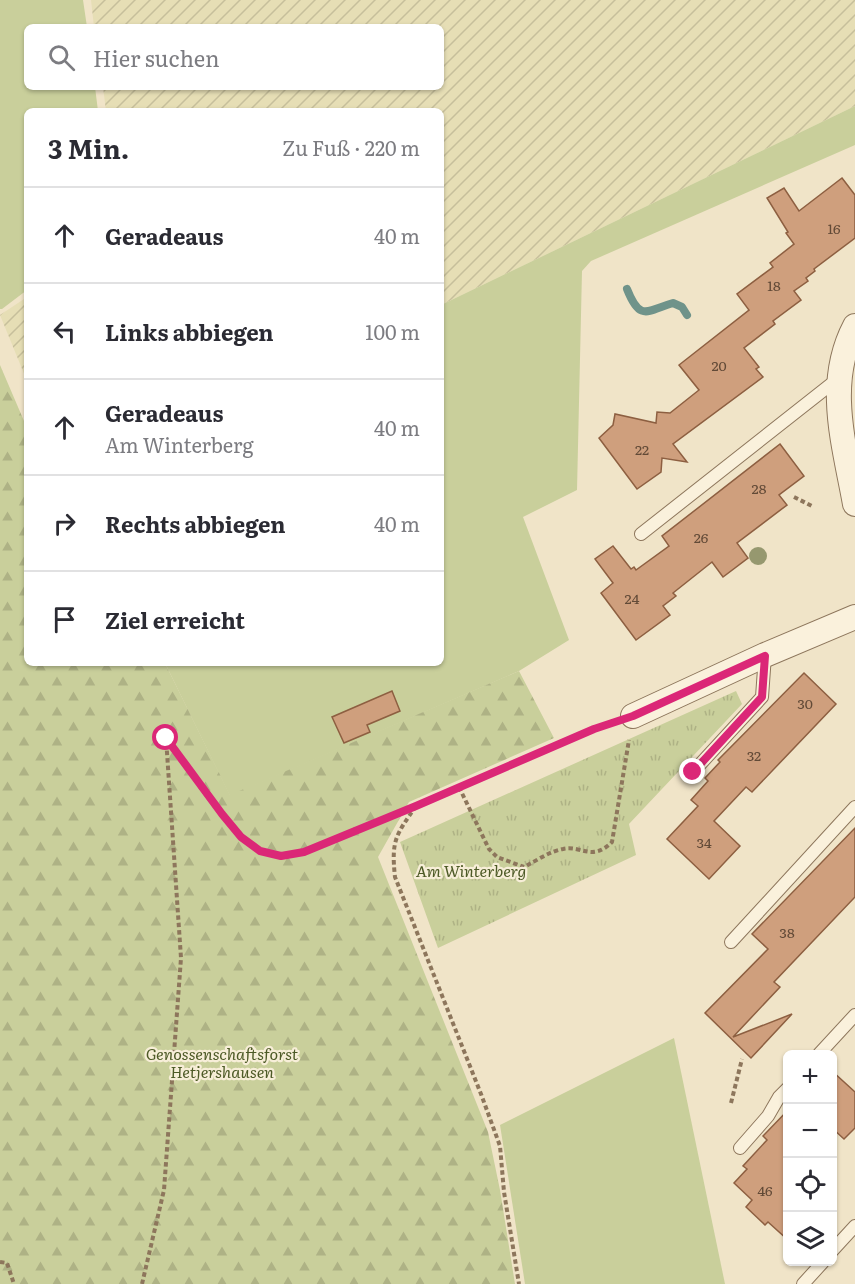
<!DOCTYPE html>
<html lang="de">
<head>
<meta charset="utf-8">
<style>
  :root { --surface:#fff; --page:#f2f2f3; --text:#2b2b33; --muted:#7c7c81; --line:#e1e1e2 }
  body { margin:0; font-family:Literata,serif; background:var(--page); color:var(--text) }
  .controls { position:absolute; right:18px; bottom:18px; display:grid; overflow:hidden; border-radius:9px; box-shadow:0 2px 4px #0004 }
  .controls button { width:54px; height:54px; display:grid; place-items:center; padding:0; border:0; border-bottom:2px solid var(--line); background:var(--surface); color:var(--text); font:30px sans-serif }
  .stop { position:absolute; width:18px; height:18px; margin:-14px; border:4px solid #db2777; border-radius:50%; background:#fff }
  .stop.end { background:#db2777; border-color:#fff; box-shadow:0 2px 6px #0008 }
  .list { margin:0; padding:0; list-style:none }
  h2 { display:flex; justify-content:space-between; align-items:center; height:78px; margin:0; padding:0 24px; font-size:26px }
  h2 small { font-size:20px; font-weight:400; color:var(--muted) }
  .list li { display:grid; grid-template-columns:39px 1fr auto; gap:18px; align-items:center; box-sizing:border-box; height:96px; padding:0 24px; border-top:2px solid var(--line) }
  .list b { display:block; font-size:22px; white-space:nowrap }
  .list p { margin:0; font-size:20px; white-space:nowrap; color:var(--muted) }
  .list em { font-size:20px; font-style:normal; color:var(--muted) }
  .icon { flex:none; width:33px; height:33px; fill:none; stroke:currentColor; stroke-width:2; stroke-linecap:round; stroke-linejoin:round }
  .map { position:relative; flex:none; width:855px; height:1284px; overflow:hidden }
  .search { position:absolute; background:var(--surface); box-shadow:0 2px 4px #0004; left:24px; top:24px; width:420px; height:66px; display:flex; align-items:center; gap:15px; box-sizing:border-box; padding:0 21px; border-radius:9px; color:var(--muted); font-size:22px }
  .panel { position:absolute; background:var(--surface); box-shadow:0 2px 4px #0004; left:24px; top:108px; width:420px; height:558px; border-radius:9px }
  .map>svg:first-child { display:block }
  .farmland { fill:url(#farmland-furrows) }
  .grass { fill:#c9cf9b }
  .forest { fill:url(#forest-firs) }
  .park { fill:url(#park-tufts) }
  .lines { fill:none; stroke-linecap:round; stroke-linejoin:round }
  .stream { stroke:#6f938a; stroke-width:8 }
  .building { fill:#cf9f7d; stroke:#8d5f41; stroke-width:1.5 }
  .lane-casing { stroke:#8d765c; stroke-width:14 }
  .street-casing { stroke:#8d765c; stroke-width:26 }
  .path { stroke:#8d765c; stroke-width:4; stroke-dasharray:4.5 3; stroke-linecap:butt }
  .lane { stroke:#faf1dc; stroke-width:12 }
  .street { stroke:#faf1dc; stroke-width:24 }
  .tree { fill:#96986f }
  .route { stroke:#db2777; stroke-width:8 }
  .labels { text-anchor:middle; stroke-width:4.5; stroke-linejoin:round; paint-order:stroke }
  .number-label { font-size:14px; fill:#624a37 }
  .park-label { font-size:16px; font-style:italic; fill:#4d5a26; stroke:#f7eed8 }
</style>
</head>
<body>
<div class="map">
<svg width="855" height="1284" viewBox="0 0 855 1284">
  <defs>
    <pattern id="farmland-furrows" width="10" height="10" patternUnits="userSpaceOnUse" patternTransform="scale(1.5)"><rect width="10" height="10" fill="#e6deb5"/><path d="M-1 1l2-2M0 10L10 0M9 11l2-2" fill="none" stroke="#c6bf9b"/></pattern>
    <pattern id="forest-firs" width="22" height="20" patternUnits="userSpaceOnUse" patternTransform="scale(1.5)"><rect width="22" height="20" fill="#c9cf9b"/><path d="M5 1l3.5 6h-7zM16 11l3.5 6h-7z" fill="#aeb285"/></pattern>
    <pattern id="park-tufts" width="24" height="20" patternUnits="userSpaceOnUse" patternTransform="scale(1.5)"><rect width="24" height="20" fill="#c9cf9b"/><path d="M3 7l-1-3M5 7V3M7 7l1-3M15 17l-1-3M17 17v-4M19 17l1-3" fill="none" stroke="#aeb285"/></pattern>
  </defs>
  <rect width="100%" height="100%" fill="#f0e4c8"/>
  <g class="farmland">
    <path d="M91 0H855V106L441 305V111H106L103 87H441V27H94Z"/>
    <path d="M27 297V381L0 315Z"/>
  </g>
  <g class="grass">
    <path d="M0 0H83L87 27H27V87H95L98 111H27V290L2 309H0Z"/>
    <path d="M855 106V145L591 261 582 271 577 490 523 517 569 640 519 671 230 796 165 663H441V305Z"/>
    <path d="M674 1038 725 1284H525L500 1125Z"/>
  </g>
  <path class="forest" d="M0 365 27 428V663H165L230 795 519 671 554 738 409 802 378 857 488 1132 500 1190 515 1284H0Z"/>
  <path class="park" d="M736 691 742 704 629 824 636 855 438 948 400 842Z"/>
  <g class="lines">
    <path class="stream" d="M627 289C640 322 647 311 673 303L682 307 687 315"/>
  </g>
  <g class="building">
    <path d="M842 178 855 195V238L814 269 815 271 806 278 808 281 794 291 801 300 773 321 775 324 744 348 759 367 756 369 763 377 673 444 687 462 662 458 661 472 637 489 599 438 613 425 615 414 656 423 657 412 670 413 699 390 679 365 749 310 737 294 773 267 770 263 794 244 786 233 788 232 767 198 784 188 799 211Z"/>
    <path d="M780 444 804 476 779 495 787 505 737 543 748 558 723 577 712 562 673 593 676 596 663 606 670 615 636 640 601 593 613 583 595 559 613 546 631 569 634 567 636 570 669 546 662 536Z"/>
    <path d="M804 673 836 704 752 792 746 787 714 821 740 846 709 879 667 839 698 806 691 800 708 781 705 778 720 762 718 760Z"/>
    <path d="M392 691 400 711 367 725 370 732 344 743 332 717Z"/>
    <path d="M855 828V897L774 982 780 987 733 1037 792 1014 751 1058 705 1013 768 949 752 934Z"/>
    <path d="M832 1071 855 1092V1128L844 1139 832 1128Z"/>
    <path d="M788 1110V1240L768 1222 765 1225 746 1207 752 1200 734 1183 747 1169 743 1166 767 1140 763 1136Z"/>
  </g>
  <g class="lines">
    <defs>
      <g id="lane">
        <path d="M641 534 839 378"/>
        <path d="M693 772 762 697 765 655"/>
        <path d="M731 942 855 807"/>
        <path d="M819 1054 855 1015"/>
        <path d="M740 1148 768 1116 779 1097 788 1088"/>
        <path d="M832 1251 855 1226"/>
        <path d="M803 1284 823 1262"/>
      </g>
      <g id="street">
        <path d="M855 326C825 383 844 443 855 504"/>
        <path d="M633 716 765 655 855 617"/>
      </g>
    </defs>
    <use href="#lane" class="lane-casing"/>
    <use href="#street" class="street-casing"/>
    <g class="path">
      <path d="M794 497 814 507"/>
      <path d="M459 787 489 849 497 857 524 867C536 861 550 851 563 849 582 845 592 862 612 842L629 740"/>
      <path d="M416 806C396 835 391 840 395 877L481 1094 500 1146 504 1192 519 1284"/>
      <path d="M731 1103 742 1059"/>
      <path d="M0 1262 7 1263 14 1284"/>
      <path d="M142 1284 164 1190 181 958 166 738C185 764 234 842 262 852 277 856 289 854 304 852L612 723"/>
    </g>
    <use href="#lane" class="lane"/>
    <use href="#street" class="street"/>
  </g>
  <circle class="tree" cx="758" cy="556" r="9"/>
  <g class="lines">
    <path class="route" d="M166 738 222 814 241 837 260 851 281 856 304 852 416 806 594 729 633 716 765 656 762 697 693 772"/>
  </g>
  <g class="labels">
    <g class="number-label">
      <text x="834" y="234">16</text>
      <text x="774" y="291">18</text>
      <text x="719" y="371">20</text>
      <text x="642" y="455">22</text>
      <text x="759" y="494">28</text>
      <text x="701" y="543">26</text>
      <text x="632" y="604">24</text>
      <text x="805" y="709">30</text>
      <text x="754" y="761">32</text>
      <text x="704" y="848">34</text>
      <text x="787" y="938">38</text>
      <text x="765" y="1196">46</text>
    </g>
    <g class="park-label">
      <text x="471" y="877">Am Winterberg</text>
      <text x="222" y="1060">Genossenschaftsforst<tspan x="222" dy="18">Hetjershausen</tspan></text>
    </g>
  </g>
</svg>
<div class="controls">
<button>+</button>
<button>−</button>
<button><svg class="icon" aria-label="locate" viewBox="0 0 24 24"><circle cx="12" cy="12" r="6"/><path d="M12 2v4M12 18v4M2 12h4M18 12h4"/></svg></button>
<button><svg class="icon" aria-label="layers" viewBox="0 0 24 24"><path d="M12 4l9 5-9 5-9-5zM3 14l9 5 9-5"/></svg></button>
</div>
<div class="stop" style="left:166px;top:738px"></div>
<div class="stop end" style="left:693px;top:772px"></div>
<div class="search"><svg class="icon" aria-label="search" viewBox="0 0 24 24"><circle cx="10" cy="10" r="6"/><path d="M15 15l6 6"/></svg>Hier suchen</div>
<section class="panel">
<h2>3 Min.<small>Zu Fuß · 220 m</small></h2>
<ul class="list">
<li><svg class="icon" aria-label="ahead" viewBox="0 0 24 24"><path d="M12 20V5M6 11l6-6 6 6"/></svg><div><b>Geradeaus</b></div><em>40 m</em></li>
<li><svg class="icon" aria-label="left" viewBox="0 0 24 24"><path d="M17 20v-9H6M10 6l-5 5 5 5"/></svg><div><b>Links abbiegen</b></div><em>100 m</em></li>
<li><svg class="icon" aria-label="ahead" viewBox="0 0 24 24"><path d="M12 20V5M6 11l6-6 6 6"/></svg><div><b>Geradeaus</b><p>Am Winterberg</p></div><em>40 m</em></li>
<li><svg class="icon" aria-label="right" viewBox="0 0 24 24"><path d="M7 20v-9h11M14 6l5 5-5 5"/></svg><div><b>Rechts abbiegen</b></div><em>40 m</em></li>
<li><svg class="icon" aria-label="arrive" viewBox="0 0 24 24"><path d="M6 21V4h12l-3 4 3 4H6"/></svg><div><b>Ziel erreicht</b></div></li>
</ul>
</section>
</div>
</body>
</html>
